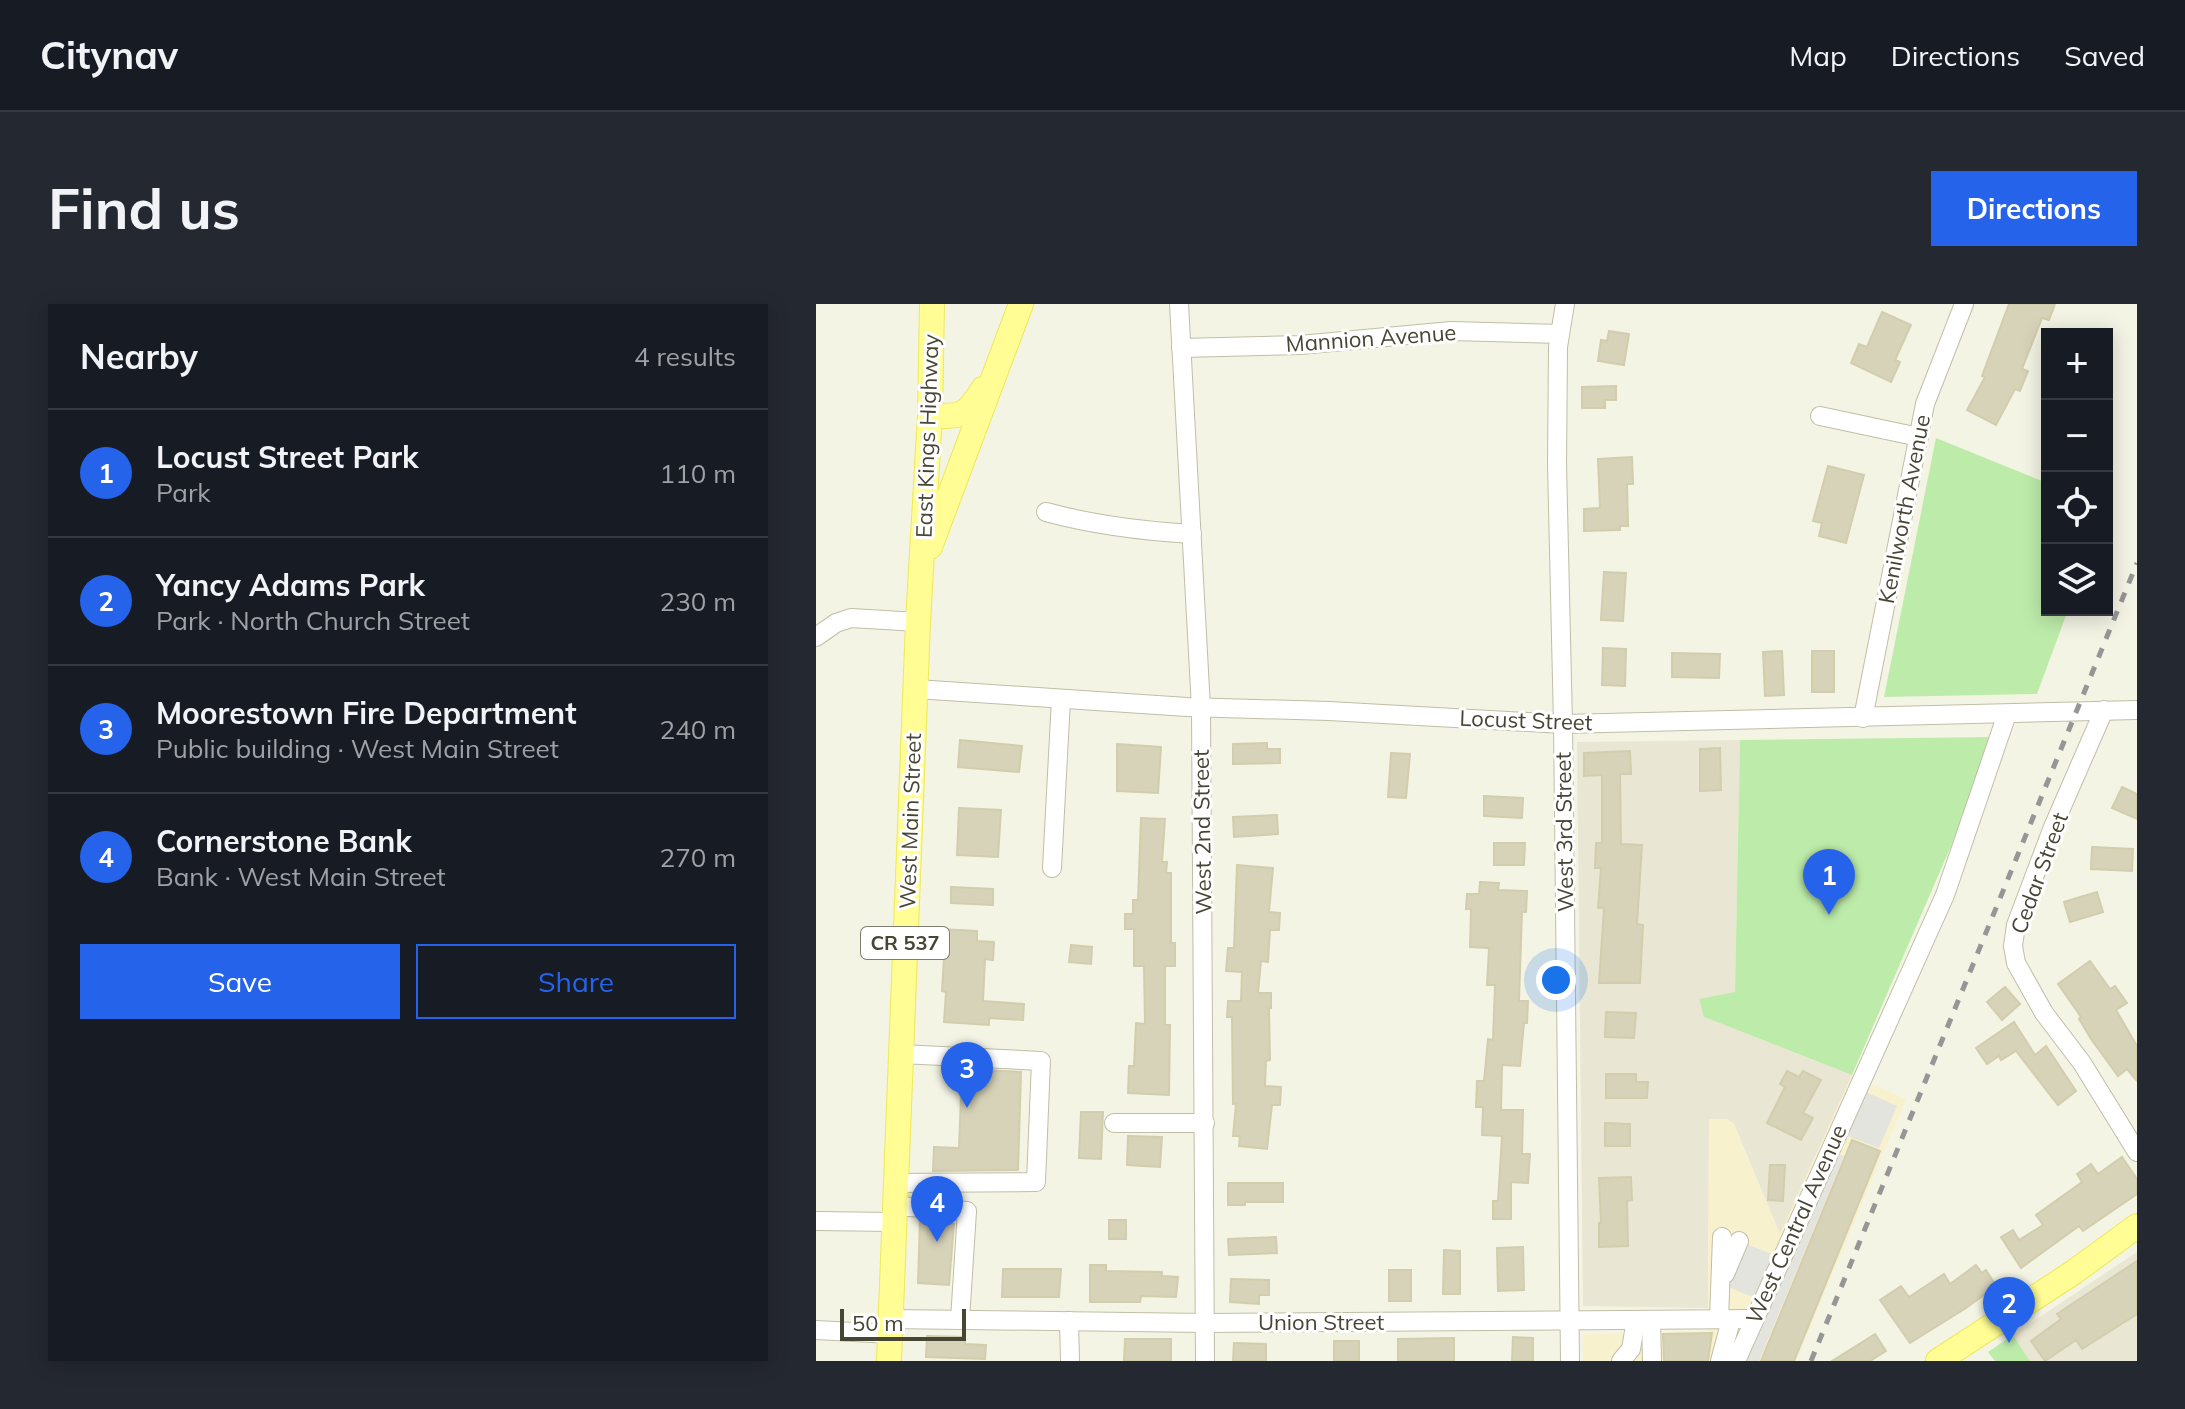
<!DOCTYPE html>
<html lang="en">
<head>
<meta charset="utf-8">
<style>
  :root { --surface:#171b24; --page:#242831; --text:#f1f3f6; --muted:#9ea1a6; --line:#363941; --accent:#2563eb }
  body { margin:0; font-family:Mulish,sans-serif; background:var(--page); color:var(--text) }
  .controls { position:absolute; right:24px; top:24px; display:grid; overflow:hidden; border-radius:0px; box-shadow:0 4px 20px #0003 }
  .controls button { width:72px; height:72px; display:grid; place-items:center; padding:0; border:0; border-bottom:2px solid var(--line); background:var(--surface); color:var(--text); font:40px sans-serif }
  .scale { position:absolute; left:24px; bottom:20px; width:126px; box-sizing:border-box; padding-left:8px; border:4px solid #474534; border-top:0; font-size:22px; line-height:28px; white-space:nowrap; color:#474534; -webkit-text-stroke:6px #fff; paint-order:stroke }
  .you { position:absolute; left:740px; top:676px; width:28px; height:28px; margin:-20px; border:6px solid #fff; border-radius:50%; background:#1a73e8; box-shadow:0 0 0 12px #1a73e833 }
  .badge { display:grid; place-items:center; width:52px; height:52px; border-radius:50%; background:var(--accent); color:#fff; font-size:26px; font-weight:700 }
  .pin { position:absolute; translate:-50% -66px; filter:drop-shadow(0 2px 4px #0008) }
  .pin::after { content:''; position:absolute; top:42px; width:28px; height:24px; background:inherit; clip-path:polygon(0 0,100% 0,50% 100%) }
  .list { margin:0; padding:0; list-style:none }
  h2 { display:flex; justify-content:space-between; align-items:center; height:104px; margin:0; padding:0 32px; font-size:34px }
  h2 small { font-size:26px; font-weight:400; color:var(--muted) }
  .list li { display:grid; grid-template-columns:52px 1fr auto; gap:24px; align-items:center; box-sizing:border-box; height:128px; padding:0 32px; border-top:2px solid var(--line) }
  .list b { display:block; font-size:30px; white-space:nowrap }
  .list p { margin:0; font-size:26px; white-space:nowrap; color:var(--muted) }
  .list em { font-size:26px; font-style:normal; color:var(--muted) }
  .actions { display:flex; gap:16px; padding:24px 32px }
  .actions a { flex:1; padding:18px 0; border:2px solid var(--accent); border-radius:0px; text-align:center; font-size:28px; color:var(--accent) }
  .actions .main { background:var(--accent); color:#fff }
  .icon { flex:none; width:44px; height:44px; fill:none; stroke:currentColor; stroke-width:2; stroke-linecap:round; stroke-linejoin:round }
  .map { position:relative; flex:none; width:1321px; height:1057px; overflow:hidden; border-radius:0px }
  header { display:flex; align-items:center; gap:48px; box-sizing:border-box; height:112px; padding:0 40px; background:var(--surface); border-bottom:2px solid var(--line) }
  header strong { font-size:38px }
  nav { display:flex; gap:44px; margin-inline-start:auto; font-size:28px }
  .intro { display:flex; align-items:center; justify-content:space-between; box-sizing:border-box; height:192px; padding:0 48px }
  h1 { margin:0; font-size:56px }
  .button { padding:20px 36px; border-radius:0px; background:var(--accent); color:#fff; font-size:28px; font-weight:700 }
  main { display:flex; gap:48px; padding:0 48px }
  aside { flex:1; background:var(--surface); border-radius:0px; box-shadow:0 4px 20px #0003 }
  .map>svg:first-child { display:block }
  .residential { fill:#e9e7d3 }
  .commercial { fill:#f8f1ce }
  .green { fill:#bdecaa }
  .parking { fill:#e4e4de }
  .building { fill:#d7d3b9; stroke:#d2cdac; stroke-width:2 }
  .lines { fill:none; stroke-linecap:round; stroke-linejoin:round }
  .minor-casing { stroke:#c0bea7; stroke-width:20 }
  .major-casing { stroke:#eee859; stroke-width:26 }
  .minor { stroke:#fff; stroke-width:18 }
  .major { stroke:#fffd93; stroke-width:24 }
  .rail { stroke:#969696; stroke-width:5; stroke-dasharray:10 10; stroke-linecap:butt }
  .labels { text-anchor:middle; stroke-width:6; stroke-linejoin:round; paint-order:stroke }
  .shield { fill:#fff; stroke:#7e7d71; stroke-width:2 }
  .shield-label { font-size:20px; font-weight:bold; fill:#474534 }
  .street-label { font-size:22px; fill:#474534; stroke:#fff }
</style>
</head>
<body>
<header>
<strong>Citynav</strong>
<nav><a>Map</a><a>Directions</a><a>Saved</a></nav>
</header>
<div class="intro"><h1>Find us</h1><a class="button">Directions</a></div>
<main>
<aside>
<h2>Nearby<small>4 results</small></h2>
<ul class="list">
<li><span class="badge">1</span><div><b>Locust Street Park</b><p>Park</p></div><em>110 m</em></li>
<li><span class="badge">2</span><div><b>Yancy Adams Park</b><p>Park · North Church Street</p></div><em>230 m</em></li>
<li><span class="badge">3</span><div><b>Moorestown Fire Department</b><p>Public building · West Main Street</p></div><em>240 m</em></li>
<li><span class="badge">4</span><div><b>Cornerstone Bank</b><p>Bank · West Main Street</p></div><em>270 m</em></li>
</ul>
<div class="actions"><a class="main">Save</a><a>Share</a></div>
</aside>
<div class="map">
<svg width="1321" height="1057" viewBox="0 0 1321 1057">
  <rect width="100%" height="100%" fill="#f4f4e5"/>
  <g class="residential">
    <path d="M924 436 919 689 888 713 1036 771 964 931 918 820 893 815 892 1004 767 1002 761 438Z"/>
    <path d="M1321 948V1057H1214L1197 1031Z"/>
  </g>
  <path class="commercial" d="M1036 771 1090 795 980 1057H767V1030L892 1027 893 815H911L918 820 964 930Z"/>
  <g class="green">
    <path d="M1120 134 1231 179V306H1252L1221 390 1068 393Z"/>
    <path d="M1178 433 1138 535 1036 771 888 713 883 695 919 688 924 436Z"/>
    <path d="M1197 1031 1214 1057H1179L1172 1048Z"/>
  </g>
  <g class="parking">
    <path d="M1041 784 1081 802 1063 844 1021 828Z"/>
    <path d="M1013 846 1028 852 943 1057H920L946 997 905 980 923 937 965 954Z"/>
  </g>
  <g class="building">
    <path d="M1193 0H1239L1233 16 1226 14 1206 65 1212 67 1204 87 1199 85 1180 121 1151 106 1169 73 1166 72Z"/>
    <path d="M1066 8 1095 21 1079 56 1084 58 1075 78 1035 59 1043 40 1051 43Z"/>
    <path d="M793 27 813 30 808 61 782 57 785 36 791 37Z"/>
    <path d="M800 82V96H789V104H766V83Z"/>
    <path d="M816 153 817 180H811L812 222H804V226L768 227V205L784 204 782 155Z"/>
    <path d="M1012 162 1048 171 1030 239 1003 232 1006 219 997 217Z"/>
    <path d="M788 268 810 269 807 317 785 316Z"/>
    <path d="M787 344 810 345 809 382 786 381Z"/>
    <path d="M966 347 968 391 949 392 947 348Z"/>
    <rect x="996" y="347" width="22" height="41"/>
    <path d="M856 349 904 350 903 374 856 373Z"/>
    <path d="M144 436 206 442 203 468 142 463Z"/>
    <path d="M451 439V445H464V459L417 460V440Z"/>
    <path d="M301 440 345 443 342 489 301 487Z"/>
    <path d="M904 444 905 486 884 487V445Z"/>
    <path d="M814 447 815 470H804L805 540 826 541 821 620 827 621 824 679H783L788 604H782L785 564H779L780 539H786V471L768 472V449Z"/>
    <path d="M575 449 594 450 590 494 572 493Z"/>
    <path d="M1306 483 1321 490V515L1296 504Z"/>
    <path d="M668 492 707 494 706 514 668 512Z"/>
    <path d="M143 504 185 506 182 553 141 551Z"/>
    <path d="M461 511 462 530 418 533 417 513Z"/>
    <path d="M325 514 349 515 346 558H351L350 569H355V639H359V662H349V721H354L353 791 312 789 313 762H318L320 719 329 720 328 662H318V625H309V610H317V596H322Z"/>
    <path d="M678 539H709L708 561H678Z"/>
    <path d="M1276 543 1317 545 1316 567 1275 565Z"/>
    <path d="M421 561 457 564 453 608 464 609 463 626H454L452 658 445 657 442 689H455V704H453L454 756 450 757 449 782 465 783 464 801H456L451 845 423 842 424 832H417L420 800H417L416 713H411L412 697H425L426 668 410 667 412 644H418Z"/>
    <path d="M664 578 683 579 682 586 711 587 710 608H706L703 697H712L711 719H708L704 762 686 761 685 806H707L706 850H714L712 879 695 878V915H677V897H682L686 832 666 831 667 803H660L661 777H668L672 735 677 736 679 681H671L673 644 654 643 655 605H650L651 590H663Z"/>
    <path d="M135 583 177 585V601L135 599Z"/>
    <path d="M1281 588 1287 608 1254 618 1248 598Z"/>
    <path d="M124 625 161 627V637L178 638 177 656 169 655 167 697 208 700 207 716 173 714V721L128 718 130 688 126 687 128 653H122Z"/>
    <path d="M255 641 276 643 275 660 253 658Z"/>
    <path d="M1274 657 1294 685 1299 682 1311 699 1300 706 1321 742V777L1311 765 1302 772 1275 735 1263 715 1265 713 1242 680Z"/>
    <path d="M1189 683 1204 700 1186 716 1171 698Z"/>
    <path d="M790 708 820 709 818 734 789 733Z"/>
    <path d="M1198 718 1219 751 1230 742 1260 787 1242 801 1200 747 1185 756 1183 752 1171 760 1160 744Z"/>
    <path d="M146 765 205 768 202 866 117 867 118 843 143 844Z"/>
    <path d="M971 767 983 773 987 767 1005 776 987 809 997 814 985 836 951 819 969 783 964 780Z"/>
    <path d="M790 770H820V778H832L831 794H790Z"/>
    <path d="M265 808H287L285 855 263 854Z"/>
    <path d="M789 819 814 820V842H789Z"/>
    <path d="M312 832 346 833 344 863 311 861Z"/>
    <path d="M1036 836 1064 847 978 1057H945Z"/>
    <path d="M1306 853 1321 875V890L1267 927 1263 922 1205 964 1185 933 1197 926 1203 936 1227 921 1220 911 1266 878 1261 870 1275 860 1282 870Z"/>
    <path d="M954 861H969L967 897 952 896Z"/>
    <path d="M815 873 816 896 811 897 812 942 783 943V919H785L783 874Z"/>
    <path d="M412 879H467V898H429V901H412Z"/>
    <path d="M104 916 138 920 133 981 102 979Z"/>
    <rect x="293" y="916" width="17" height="19"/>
    <path d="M460 933 461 949 413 951 412 935Z"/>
    <path d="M707 943 708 986 682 987 681 944Z"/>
    <path d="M628 946 644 947V990H627Z"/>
    <path d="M1321 957V1010L1266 1045 1260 1036 1229 1057 1215 1037 1245 1015 1241 1010Z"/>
    <path d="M274 961H290V967L346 968V972L362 973 360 993 325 992 324 998H274Z"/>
    <path d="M1160 961 1166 969 1170 966 1180 982 1150 1004 1094 1039 1064 996 1085 982 1093 993 1128 970 1134 980Z"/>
    <path d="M187 965H245L243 993H186Z"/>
    <rect x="573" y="966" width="22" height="31"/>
    <path d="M415 975 453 976V991H443V1000L414 998Z"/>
    <path d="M896 1029 892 1057H848L847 1030Z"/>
    <path d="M1059 1030 1070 1047 1054 1057H1016Z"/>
    <path d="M111 1032 149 1033V1040L170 1041 169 1055 110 1053Z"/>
    <path d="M697 1033 717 1034V1057H696Z"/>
    <path d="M638 1034V1057H582V1035Z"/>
    <path d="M309 1035H355V1057H308Z"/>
    <rect x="518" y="1037" width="25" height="20"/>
    <path d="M418 1039 450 1040V1057H417Z"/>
  </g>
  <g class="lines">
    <defs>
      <g id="minor">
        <path d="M363 0 385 404 389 1057"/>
        <path d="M749 0 742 43 741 160 747 420 754 1057"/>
        <path d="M365 44 484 41 635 27 744 30"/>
        <path d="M1004 112 1103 133"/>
        <path d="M230 208C278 221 327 227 376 230"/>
        <path d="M0 333 20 319 35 314 102 318"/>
        <path d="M100 385 371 403 513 407 747 420 1321 406"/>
        <path d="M1288 406 1237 523 1200 621 1197 642 1200 659 1228 709 1266 759 1321 848"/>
        <path d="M1047 414 1109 100 1148 0"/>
        <path d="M236 564 245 395"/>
        <path d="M298 819H389"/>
        <path d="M80 879 220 878 225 757 85 750"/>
        <path d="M79 902 151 907 144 1016"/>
        <path d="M0 917 78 918"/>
        <path d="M909 970 923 937"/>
        <path d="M74 1015 389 1019 937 1015"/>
        <path d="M903 1015 906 933"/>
        <path d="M835 1016 836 1057"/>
        <path d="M253 1017 254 1057"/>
        <path d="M0 1026 74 1030"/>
        <path d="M805 1057 815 1045 820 1016"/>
        <path d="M904 1057 915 1016"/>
        <path d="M920 1057 1129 591 1191 410"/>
      </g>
      <g id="major">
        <path d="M114 111C145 114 151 111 167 85"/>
        <path d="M114 243 205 0"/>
        <path d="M73 1057 102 318 114 111 116 0"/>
        <path d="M1122 1057 1258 968 1321 922"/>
      </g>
    </defs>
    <use href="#minor" class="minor-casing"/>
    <use href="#major" class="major-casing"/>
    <use href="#minor" class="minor"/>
    <use href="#major" class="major"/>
    <path class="rail" d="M995 1057 1321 259"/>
  </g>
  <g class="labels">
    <rect class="shield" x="45" y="623" width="88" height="32" rx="6"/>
    <g class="shield-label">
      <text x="89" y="646">CR 537</text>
    </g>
    <g class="street-label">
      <text transform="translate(555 34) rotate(-4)" y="8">Mannion Avenue</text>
      <text transform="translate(111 132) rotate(-88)" y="8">East Kings Highway</text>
      <text transform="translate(1088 205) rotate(-79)" y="8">Kenilworth Avenue</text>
      <text transform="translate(710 416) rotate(2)" y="8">Locust Street</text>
      <text transform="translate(94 517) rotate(-88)" y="8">West Main Street</text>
      <text transform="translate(386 528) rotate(-91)" y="8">West 2nd Street</text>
      <text transform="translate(748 528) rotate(-91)" y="8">West 3rd Street</text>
      <text transform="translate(1223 569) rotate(-70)" y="8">Cedar Street</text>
      <text transform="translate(980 920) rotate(-66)" y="8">West Central Avenue</text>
      <text x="505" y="1026">Union Street</text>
    </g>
  </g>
</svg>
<div class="controls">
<button>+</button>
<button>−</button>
<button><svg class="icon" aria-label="locate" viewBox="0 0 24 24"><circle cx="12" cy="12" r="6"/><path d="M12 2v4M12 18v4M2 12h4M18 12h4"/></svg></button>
<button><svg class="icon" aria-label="layers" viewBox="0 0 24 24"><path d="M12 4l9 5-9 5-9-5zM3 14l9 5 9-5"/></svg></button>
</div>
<div class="scale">50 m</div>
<div class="you"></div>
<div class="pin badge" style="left:1013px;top:611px">1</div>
<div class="pin badge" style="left:1193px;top:1039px">2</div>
<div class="pin badge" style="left:151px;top:804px">3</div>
<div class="pin badge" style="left:121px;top:938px">4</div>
</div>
</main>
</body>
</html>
